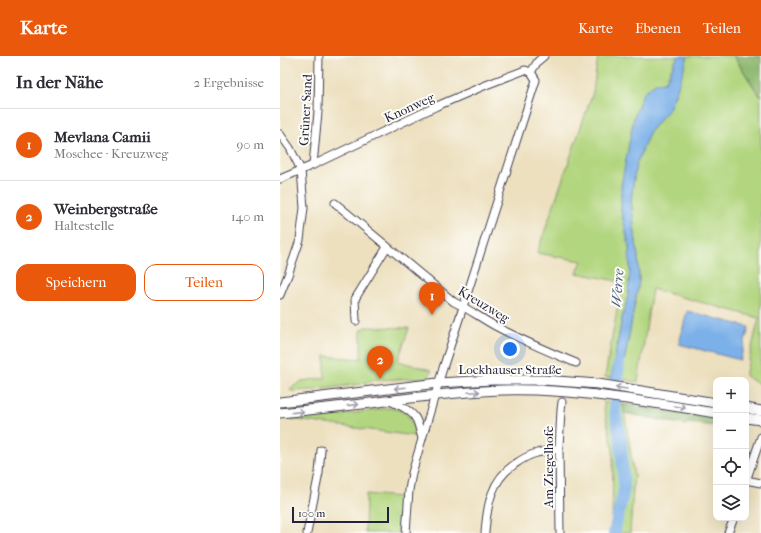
<!DOCTYPE html>
<html lang="de">
<head>
<meta charset="utf-8">
<style>
  :root { --surface:#fff; --page:#f7f7f7; --text:#2b2b33; --muted:#7c7c81; --line:#e1e1e2; --accent:#ea580c }
  body { margin:0; font-family:"IM FELL French Canon",serif; background:var(--page); color:var(--text) }
  .controls { position:absolute; right:12px; bottom:12px; display:grid; overflow:hidden; border-radius:8px; box-shadow:0 4px 16px #0002 }
  .controls button { width:36px; height:36px; display:grid; place-items:center; padding:0; border:0; border-bottom:1px solid var(--line); background:var(--surface); color:var(--text); font:20px sans-serif }
  .scale { position:absolute; left:12px; bottom:10px; width:97px; box-sizing:border-box; padding-left:4px; border:2px solid #22223b; border-top:0; font-size:11px; line-height:14px; white-space:nowrap; color:#22223b; -webkit-text-stroke:3px #fdfcf7; paint-order:stroke }
  .you { position:absolute; left:230px; top:293px; width:14px; height:14px; margin:-10px; border:3px solid #fff; border-radius:50%; background:#1a73e8; box-shadow:0 0 0 6px #1a73e833 }
  .badge { display:grid; place-items:center; width:26px; height:26px; border-radius:50%; background:var(--accent); color:#fff; font-size:13px; font-weight:700 }
  .pin { position:absolute; translate:-50% -33px; filter:drop-shadow(0 1px 2px #0008) }
  .pin::after { content:''; position:absolute; top:21px; width:14px; height:12px; background:inherit; clip-path:polygon(0 0,100% 0,50% 100%) }
  .list { margin:0; padding:0; list-style:none }
  h2 { display:flex; justify-content:space-between; align-items:center; height:52px; margin:0; padding:0 16px; font-size:17px }
  h2 small { font-size:13px; font-weight:400; color:var(--muted) }
  .list li { display:grid; grid-template-columns:26px 1fr auto; gap:12px; align-items:center; box-sizing:border-box; height:72px; padding:0 16px; border-top:1px solid var(--line) }
  .list b { display:block; font-size:15px; white-space:nowrap }
  .list p { margin:0; font-size:13px; white-space:nowrap; color:var(--muted) }
  .list em { font-size:13px; font-style:normal; color:var(--muted) }
  .actions { display:flex; gap:8px; padding:12px 16px }
  .actions a { flex:1; padding:9px 0; border:1px solid var(--accent); border-radius:12px; text-align:center; font-size:14px; color:var(--accent) }
  .actions .main { background:var(--accent); color:#fff }
  .icon { flex:none; width:22px; height:22px; fill:none; stroke:currentColor; stroke-width:2; stroke-linecap:round; stroke-linejoin:round }
  .map { position:relative; flex:none; width:481px; height:477px; overflow:hidden }
  header { display:flex; align-items:center; gap:24px; box-sizing:border-box; height:56px; padding:0 20px; background:var(--accent); color:#fff }
  header strong { font-size:19px }
  nav { display:flex; gap:22px; margin-inline-start:auto; font-size:14px }
  main { display:flex }
  aside { flex:1; background:var(--surface) }
  .map>svg:first-child { display:block }
  .green { fill:#b2d67f; stroke:#6a7c5d }
  .forest { fill:#8db76e; stroke:#586c54 }
  .water { fill:#7cb0e9; stroke:#4f6992 }
  .lines { fill:none; stroke-linecap:round; stroke-linejoin:round }
  .river { stroke:#7cb0e9; stroke-width:12 }
  .minor-casing { stroke:#403e4f; stroke-width:9 }
  .major-casing { stroke:#403e4f; stroke-width:11 }
  .minor { stroke:#fff; stroke-width:7 }
  .major { stroke:#fff; stroke-width:9 }
  .oneway { stroke:#9c9ca7 }
  .labels { text-anchor:middle; stroke-width:4; stroke-linejoin:round; paint-order:stroke }
  .street-label { font-size:13px; fill:#22223b; stroke:#fdfcf7 }
  .water-label { font-size:14px; font-style:italic; fill:#465b81; stroke:#fdfcf7 }
</style>
</head>
<body>
<header>
<strong>Karte</strong>
<nav><a>Karte</a><a>Ebenen</a><a>Teilen</a></nav>
</header>
<main>
<aside>
<h2>In der Nähe<small>2 Ergebnisse</small></h2>
<ul class="list">
<li><span class="badge">1</span><div><b>Mevlana Camii</b><p>Moschee · Kreuzweg</p></div><em>90 m</em></li>
<li><span class="badge">2</span><div><b>Weinbergstraße</b><p>Haltestelle</p></div><em>140 m</em></li>
</ul>
<div class="actions"><a class="main">Speichern</a><a>Teilen</a></div>
</aside>
<div class="map">
<svg width="481" height="477" viewBox="0 0 481 477">
  <rect width="100%" height="100%" fill="#fdfcf7"/>
  <filter id="ink" filterUnits="userSpaceOnUse"><feTurbulence type="fractalNoise" baseFrequency=".025" numOctaves="2"/><feDisplacementMap in="SourceGraphic" scale="8" xChannelSelector="R" yChannelSelector="G"/><feConvolveMatrix kernelMatrix="1 2 1 2 8 2 1 2 1" color-interpolation-filters="sRGB"/></filter>
  <filter id="wash" filterUnits="userSpaceOnUse"><feTurbulence type="fractalNoise" baseFrequency=".012" numOctaves="4" result="noise"/><feDisplacementMap in="SourceGraphic" scale="16" xChannelSelector="R" yChannelSelector="G"/><feGaussianBlur stdDeviation="0.9" result="paint"/><feColorMatrix in="noise" values="0 0 0 0 0 0 0 0 0 0 0 0 0 0 0 0 0 1.4 0 .05"/><feComposite in="paint" operator="in"/></filter>
  <g filter="url(#wash)">
    <rect width="100%" height="100%" fill="#ede0bf"/>
    <g class="green">
      <path d="M318 0H398L385 26 363 37 346 178 349 189 350 214 348 240 342 262 331 322 325 321 342 226 297 217 302 205 257 197 313 36Z"/>
      <path d="M408 0H455L454 1 481 42V329L465 320 479 262 372 233 358 326 341 323 359 225 358 201 354 170 351 144 356 109 370 75 389 53 398 30Z"/>
      <path d="M86 271 129 272 118 305 151 314V317L147 322 96 324 81 328 35 334 11 335 10 333 22 325 45 322V300L81 303V274Z"/>
      <path d="M324 346 343 348 354 419 350 477H332L333 393 324 352Z"/>
      <path d="M109 352 120 354 128 359V360C133 367 134 371 134 380L10 363 53 360Z"/>
      <path d="M86 438 120 441 119 447 118 477H85Z"/>
    </g>
    <g class="forest">
      <path d="M454 0H481V42Z"/>
      <path d="M343 348 436 363V370L408 367 406 369 344 357Z"/>
    </g>
    <g class="water">
      <path d="M398 0H408L398 30 389 53 370 75 356 109 351 144 354 170 358 201 359 225 341 323 331 322 342 262 348 240 350 214 349 189 341 155V130L354 61 363 37 375 27 385 26Z"/>
      <path d="M407 255 469 271 460 304 399 288Z"/>
    </g>
    <g class="lines">
      <path class="river" d="M334 477 344 433 341 387 335 354 339 306"/>
    </g>
  </g>
  <g filter="url(#ink)">
    <g class="lines">
      <defs>
        <g id="minor">
          <path d="M251 16 258 5 264 0"/>
          <path d="M0 78 10 92 21 114 24 152 20 184 8 219 0 239"/>
          <path d="M33 109 38 56 39 0"/>
          <path d="M0 123 33 109 157 50 206 29 245 14 251 16"/>
          <path d="M55 147 174 246C189 253 202 263 217 271 242 284 269 296 296 307"/>
          <path d="M76 265 75 243 107 191"/>
          <path d="M110 345C119 349 131 354 136 363 139 369 140 376 142 382"/>
          <path d="M466 424 481 427"/>
          <path d="M466 425 481 381"/>
          <path d="M27 477 39 417 41 394"/>
          <path d="M126 477 129 434 132 417 163 312 183 251 256 24 251 16"/>
          <path d="M205 477C207 449 211 424 235 408 242 403 249 399 257 397 264 395 272 394 279 392"/>
          <path d="M280 477 279 392 281 354 282 346"/>
          <path d="M448 477 454 462"/>
        </g>
        <g id="major">
          <path d="M0 346 158 327 213 324H263L318 328 436 347"/>
          <path d="M466 352 481 355"/>
          <path d="M0 357C38 353 76 349 114 344 150 340 186 335 223 334 294 332 366 346 436 357"/>
          <path d="M466 362 481 364"/>
        </g>
      </defs>
      <use href="#minor" class="minor-casing"/>
      <use href="#major" class="major-casing"/>
      <use href="#minor" class="minor"/>
      <use href="#major" class="major"/>
    </g>
    <defs><path id="oneway-shaft" d="M-6 0H5M1.5-3L5.5 0L1.5 3" fill="none" stroke-width="1.6" stroke-linecap="round" stroke-linejoin="round"/></defs>
    <g class="oneway">
      <use href="#oneway-shaft" transform="translate(120 332) rotate(173)"/>
      <use href="#oneway-shaft" transform="translate(341 332) rotate(-171)"/>
      <use href="#oneway-shaft" transform="translate(194 336) rotate(-3)"/>
      <use href="#oneway-shaft" transform="translate(73 349) rotate(-7)"/>
      <use href="#oneway-shaft" transform="translate(400 351) rotate(9)"/>
      <use href="#oneway-shaft" transform="translate(18 356) rotate(-6)"/>
    </g>
  </g>
  <g class="labels">
    <g class="street-label">
      <text transform="translate(129 51) rotate(-25)" y="5">Knonweg</text>
      <text transform="translate(25 54) rotate(-87)" y="5">Grüner Sand</text>
      <text transform="translate(204 248) rotate(31)" y="5">Kreuzweg</text>
      <text x="230" y="318">Lockhauser Straße</text>
      <text transform="translate(268 411) rotate(-90)" y="5">Am Ziegelhofe</text>
    </g>
    <g class="water-label">
      <text transform="translate(337 232) rotate(-86)" y="5">Werre</text>
    </g>
  </g>
</svg>
<div class="controls">
<button>+</button>
<button>−</button>
<button><svg class="icon" aria-label="locate" viewBox="0 0 24 24"><circle cx="12" cy="12" r="6"/><path d="M12 2v4M12 18v4M2 12h4M18 12h4"/></svg></button>
<button><svg class="icon" aria-label="layers" viewBox="0 0 24 24"><path d="M12 4l9 5-9 5-9-5zM3 14l9 5 9-5"/></svg></button>
</div>
<div class="scale">100 m</div>
<div class="you"></div>
<div class="pin badge" style="left:152px;top:259px">1</div>
<div class="pin badge" style="left:100px;top:323px">2</div>
</div>
</main>
</body>
</html>
